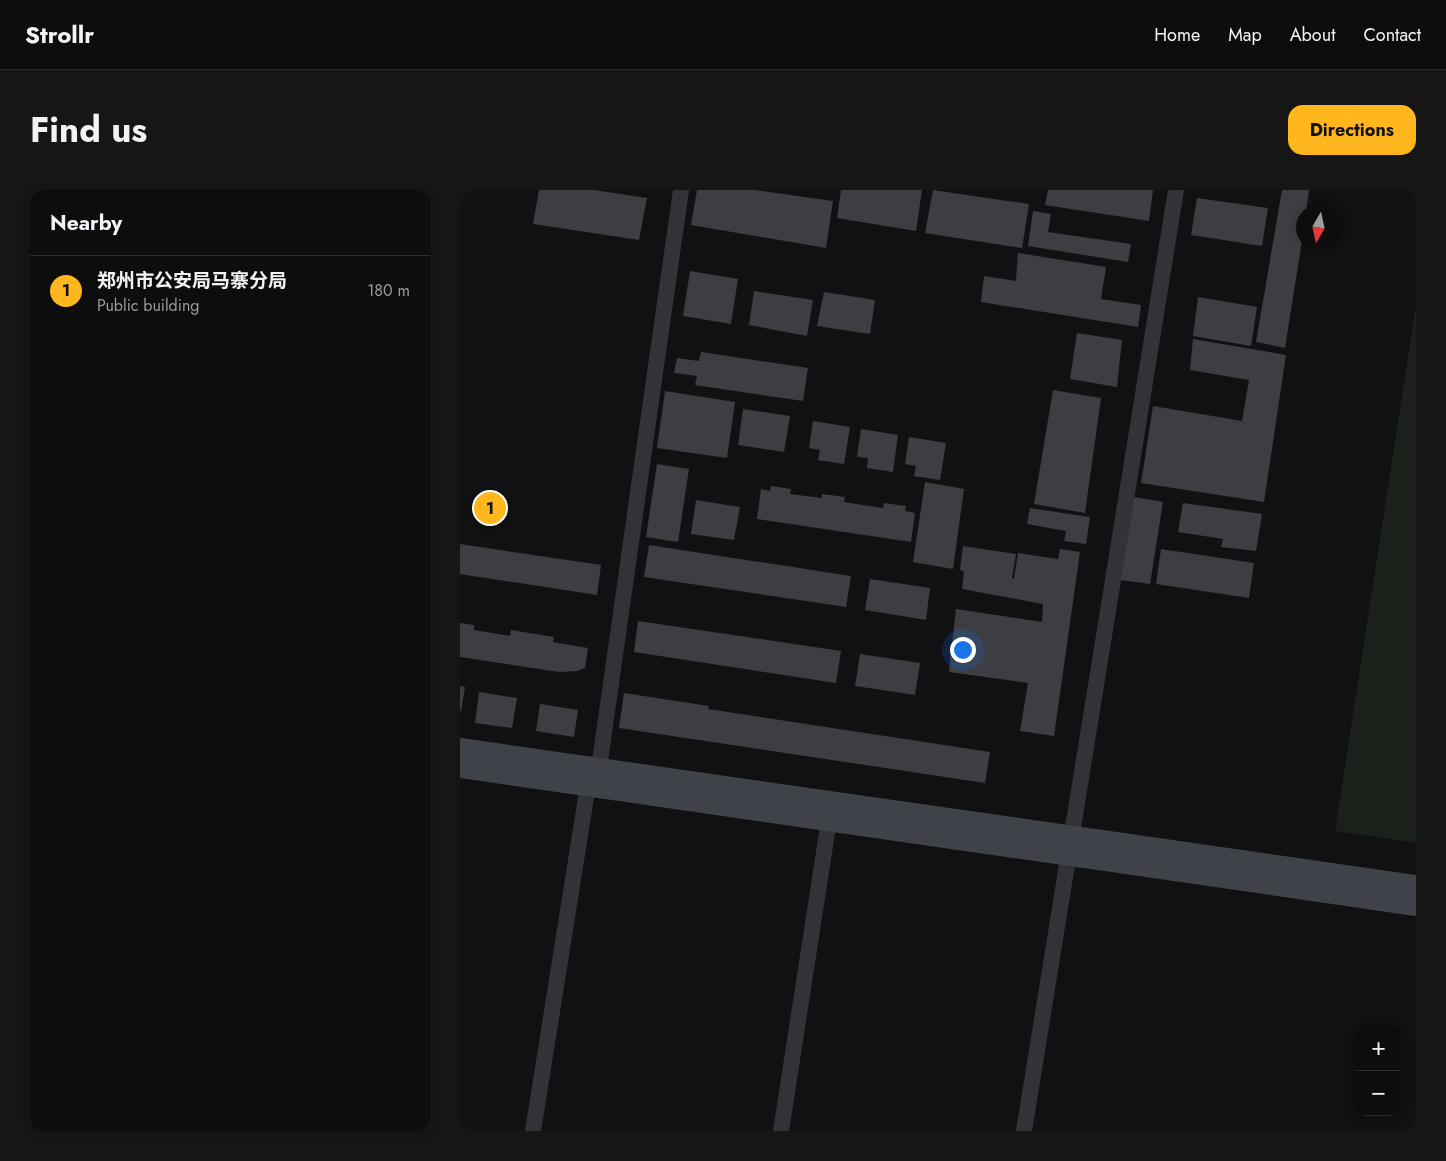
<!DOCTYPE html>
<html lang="en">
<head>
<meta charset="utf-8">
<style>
  :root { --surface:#0d0d0e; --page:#161617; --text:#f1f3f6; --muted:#9a9c9e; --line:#2d2d2e; --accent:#ffb71d }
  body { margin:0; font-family:Jost,"Noto Sans SC",sans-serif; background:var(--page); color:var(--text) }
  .controls { position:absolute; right:15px; bottom:15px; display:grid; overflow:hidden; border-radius:10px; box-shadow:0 2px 12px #0003 }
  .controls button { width:45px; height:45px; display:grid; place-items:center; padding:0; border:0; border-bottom:1px solid var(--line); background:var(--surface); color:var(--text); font:25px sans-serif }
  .compass { position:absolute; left:836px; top:15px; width:45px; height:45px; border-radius:50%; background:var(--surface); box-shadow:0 2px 12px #0003; rotate:189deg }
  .you { position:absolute; left:502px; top:459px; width:18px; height:18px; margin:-12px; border:4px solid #fff; border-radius:50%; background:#1a73e8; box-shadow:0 0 0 8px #1a73e833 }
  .badge { display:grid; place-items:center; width:32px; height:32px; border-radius:50%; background:var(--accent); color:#111; font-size:16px; font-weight:700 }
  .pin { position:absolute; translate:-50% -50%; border:2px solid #fff; box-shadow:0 1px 5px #0006 }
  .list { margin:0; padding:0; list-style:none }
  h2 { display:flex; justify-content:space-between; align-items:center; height:65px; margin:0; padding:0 20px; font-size:21px }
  h2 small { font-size:16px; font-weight:400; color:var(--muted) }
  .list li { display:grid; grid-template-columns:32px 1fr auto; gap:15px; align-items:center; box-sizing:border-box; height:70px; padding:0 20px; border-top:1px solid var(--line) }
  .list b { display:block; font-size:19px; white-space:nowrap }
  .list p { margin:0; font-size:16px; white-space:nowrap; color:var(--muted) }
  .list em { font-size:16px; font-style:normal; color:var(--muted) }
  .map { position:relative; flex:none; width:956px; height:941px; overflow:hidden; border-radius:15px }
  header { display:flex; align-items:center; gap:30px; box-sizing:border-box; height:70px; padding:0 25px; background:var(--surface); border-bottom:1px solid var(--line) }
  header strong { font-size:24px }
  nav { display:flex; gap:28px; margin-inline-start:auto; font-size:18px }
  .intro { display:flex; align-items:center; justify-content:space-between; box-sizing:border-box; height:120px; padding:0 30px }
  h1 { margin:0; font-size:35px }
  .button { padding:12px 22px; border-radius:15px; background:var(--accent); color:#111; font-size:18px; font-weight:700 }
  main { display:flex; gap:30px; padding:0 30px }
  aside { flex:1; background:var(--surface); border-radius:15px; box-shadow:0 2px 12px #0003 }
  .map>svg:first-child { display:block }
  .green { fill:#19211a }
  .building { fill:#3d3e43 }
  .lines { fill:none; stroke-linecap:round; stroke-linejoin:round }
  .street { stroke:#323338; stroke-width:16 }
  .secondary { stroke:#404249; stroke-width:22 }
</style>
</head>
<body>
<header>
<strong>Strollr</strong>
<nav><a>Home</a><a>Map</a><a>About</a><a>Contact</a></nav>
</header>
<div class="intro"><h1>Find us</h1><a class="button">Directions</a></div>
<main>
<aside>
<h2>Nearby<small></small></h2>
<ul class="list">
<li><span class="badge">1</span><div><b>郑州市公安局马寨分局</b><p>Public building</p></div><em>180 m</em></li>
</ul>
</aside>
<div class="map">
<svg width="956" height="941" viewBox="0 0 956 941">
  <rect width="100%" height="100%" fill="#111113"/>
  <path class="green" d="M956 115V653L875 641Z"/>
  <g class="building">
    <path d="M79 0H134L187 8 179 50 73 34Z"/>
    <path d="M237 0H295L373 11 366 58 231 35Z"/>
    <path d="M381 0H462L456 41 377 28Z"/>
    <path d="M473 0 569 14 562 58 465 43Z"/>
    <path d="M588 0H693L689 31 585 15Z"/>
    <path d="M822 0H849L846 22H844V38L825 158 796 152Z"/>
    <path d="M737 8 808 18 802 56 731 45Z"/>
    <path d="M573 21 591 24 588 42 671 54 668 72 568 56Z"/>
    <path d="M558 63 646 77 641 109 681 115 678 137 521 112 524 86 556 91Z"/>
    <path d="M230 81 278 89 271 134 223 126Z"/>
    <path d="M294 101 353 110 347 146 289 135Z"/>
    <path d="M364 102 415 110 410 144 357 136Z"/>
    <path d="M738 107 797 117 791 156 733 146Z"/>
    <path d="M617 143 662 150 657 197 610 189Z"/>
    <path d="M733 149 826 165 804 312 681 293 693 216 782 231 789 190 730 180Z"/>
    <path d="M241 162 348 178 343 211 235 195 237 186 214 183 217 168 239 171Z"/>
    <path d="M593 200 641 208 625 323 574 314Z"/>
    <path d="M205 201 275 212 267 268 197 258Z"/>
    <path d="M283 219 330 226 324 262 278 255Z"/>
    <path d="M353 231 390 237 384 274 358 270 360 260 349 258Z"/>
    <path d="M401 239 438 245 433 282 407 278 408 268 397 267Z"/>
    <path d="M449 247 486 253 480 290 454 286 456 276 445 274Z"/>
    <path d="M197 274 229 279 218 352 186 347Z"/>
    <path d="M465 292 504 299 493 379 453 372Z"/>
    <path d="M311 296 331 299 330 304 362 308V304L385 307 384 312 423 318 424 313 446 316 445 321 455 323 451 352 297 329 301 299 310 301Z"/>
    <path d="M674 307 703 312 690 394 660 390Z"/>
    <path d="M236 310 280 317 274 350 231 344Z"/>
    <path d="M723 313 802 324 796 361 761 357 763 349 718 342Z"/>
    <path d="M570 318 630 327 626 354 604 351 606 341 567 334Z"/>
    <path d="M0 354 141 375 137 405 0 384Z"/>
    <path d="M189 355 391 386 386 417 184 387Z"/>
    <path d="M503 356 556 364 552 388 554 389 558 363 598 369 600 359 620 362 594 546 560 541 568 493 489 482 496 419 582 432 583 414 502 399 504 381 500 380Z"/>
    <path d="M701 359 794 373 789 408 696 394Z"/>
    <path d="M410 389 470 398 466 430 405 420Z"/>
    <path d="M178 431 381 461 376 493 174 462Z"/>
    <path d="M0 433 14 435V440L50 446 51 440 94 447 93 452 128 458 125 478 117 481 99 482 0 467Z"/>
    <path d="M400 464 460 473 455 505 395 496Z"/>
    <path d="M0 496 5 497 1 521H0Z"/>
    <path d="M19 502 57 508 52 538 15 533Z"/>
    <path d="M164 503 249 516 248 519 530 562 525 593 159 538Z"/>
    <path d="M80 514 118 520 114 547 76 541Z"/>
  </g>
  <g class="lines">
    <g class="street">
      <path d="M139 578 221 0"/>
      <path d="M73 941 128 595"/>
      <path d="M321 941 369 630"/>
      <path d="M564 941 716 0"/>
    </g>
    <g class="secondary">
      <path d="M0 559 956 696"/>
      <path d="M0 577 956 715"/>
    </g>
  </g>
</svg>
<div class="controls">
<button>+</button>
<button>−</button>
</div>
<svg class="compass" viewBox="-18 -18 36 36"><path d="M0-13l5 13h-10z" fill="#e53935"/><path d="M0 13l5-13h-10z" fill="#9a9c9e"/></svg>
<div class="you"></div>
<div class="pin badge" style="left:30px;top:318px">1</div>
</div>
</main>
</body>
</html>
